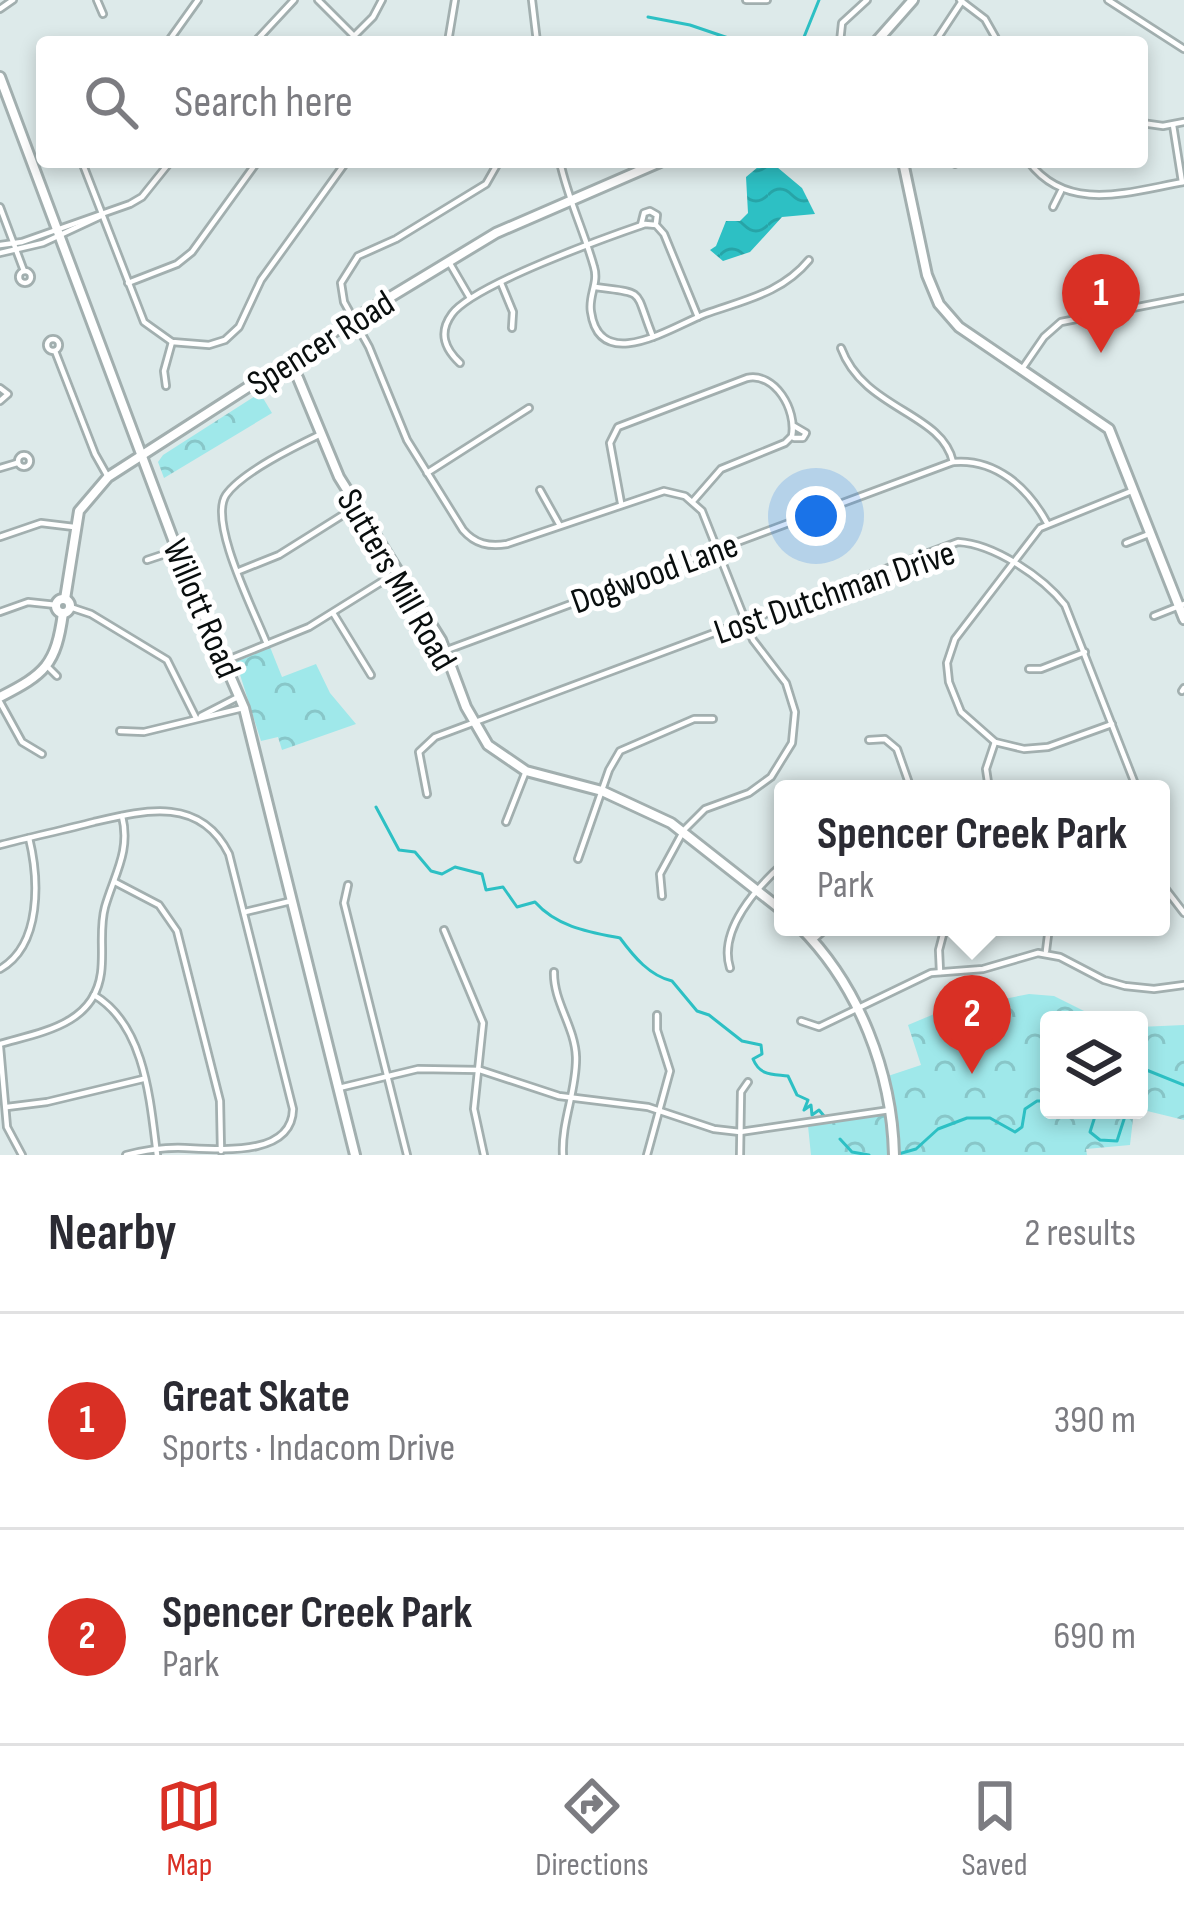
<!DOCTYPE html>
<html lang="en">
<head>
<meta charset="utf-8">
<style>
  :root { --surface:#fff; --page:#f7f7f7; --text:#2b2b33; --muted:#7c7c81; --line:#e1e1e2; --accent:#d93025 }
  body { margin:0; font-family:"Sofia Sans Condensed",sans-serif; background:var(--page); color:var(--text) }
  .controls { position:absolute; right:36px; bottom:36px; display:grid; overflow:hidden; border-radius:12px; box-shadow:0 6px 18px #0003 }
  .controls button { width:108px; height:108px; display:grid; place-items:center; padding:0; border:0; border-bottom:3px solid var(--line); background:var(--surface); color:var(--text); font:60px sans-serif }
  .you { position:absolute; left:816px; top:516px; width:42px; height:42px; margin:-30px; border:9px solid #fff; border-radius:50%; background:#1a73e8; box-shadow:0 0 0 18px #1a73e833 }
  .badge { display:grid; place-items:center; width:78px; height:78px; border-radius:50%; background:var(--accent); color:#fff; font-size:39px; font-weight:700 }
  .pin { position:absolute; translate:-50% -99px; filter:drop-shadow(0 3px 6px #0008) }
  .pin::after { content:''; position:absolute; top:63px; width:42px; height:36px; background:inherit; clip-path:polygon(0 0,100% 0,50% 100%) }
  .popup { position:absolute; left:774px; top:780px; width:396px; height:156px; box-sizing:border-box; display:grid; place-content:center; border-radius:12px; background:var(--surface); filter:drop-shadow(0 3px 9px #0005); font-size:39px; white-space:nowrap; color:var(--muted) }
  .popup b { font-size:45px; color:var(--text) }
  .popup::after { content:''; position:absolute; left:50%; top:100%; margin-left:-24px; border:24px solid transparent; border-top-color:var(--surface) }
  .list { margin:0; padding:0; list-style:none }
  h2 { display:flex; justify-content:space-between; align-items:center; height:156px; margin:0; padding:0 48px; font-size:51px }
  h2 small { font-size:39px; font-weight:400; color:var(--muted) }
  .list li { display:grid; grid-template-columns:78px 1fr auto; gap:36px; align-items:center; box-sizing:border-box; height:216px; padding:0 48px; border-top:3px solid var(--line) }
  .list b { display:block; font-size:45px; white-space:nowrap }
  .list p { margin:0; font-size:39px; white-space:nowrap; color:var(--muted) }
  .list em { font-size:39px; font-style:normal; color:var(--muted) }
  .icon { flex:none; width:66px; height:66px; fill:none; stroke:currentColor; stroke-width:2; stroke-linecap:round; stroke-linejoin:round }
  .map { position:relative; flex:none; width:1184px; height:1155px; overflow:hidden }
  .search { position:absolute; background:var(--surface); box-shadow:0 6px 18px #0003; left:36px; right:36px; top:36px; height:132px; display:flex; align-items:center; gap:30px; box-sizing:border-box; padding:0 42px; border-radius:12px; color:var(--muted); font-size:45px }
  .sheet { height:588px; background:var(--surface) }
  nav { display:flex; justify-content:space-around; align-items:center; box-sizing:border-box; height:168px; border-top:3px solid var(--line); background:var(--surface); font-size:33px; color:var(--muted) }
  nav a { display:grid; justify-items:center; gap:6px }
  nav .on { color:var(--accent) }
  .map>svg:first-child { display:block }
  .park { fill:url(#park-crowns) }
  .water { fill:url(#water-waves) }
  .lines { fill:none; stroke-linecap:round; stroke-linejoin:round }
  .stream { stroke:#2dc0c4; stroke-width:3 }
  .street-casing { stroke:#a2afaf; stroke-width:10 }
  .secondary-casing { stroke:#a2afaf; stroke-width:14 }
  .street { stroke:#fff; stroke-width:4.5 }
  .secondary { stroke:#fff; stroke-width:8 }
  .labels { text-anchor:middle; stroke-width:10; stroke-linejoin:round; paint-order:stroke }
  .street-label { font-size:36px; fill:#090e0e; stroke:#fff }
</style>
</head>
<body>
<div class="map">
<svg width="1184" height="1155" viewBox="0 0 1184 1155">
  <defs>
    <pattern id="park-crowns" width="20" height="18" patternUnits="userSpaceOnUse" patternTransform="scale(3)"><rect width="20" height="18" fill="#9fe8ea"/><path d="M2 6a3 3 0 1 1 6 0M12 15a3 3 0 1 1 6 0" fill="none" stroke="#88c6c8"/></pattern>
    <pattern id="water-waves" width="16" height="10" patternUnits="userSpaceOnUse" patternTransform="scale(3)"><rect width="16" height="10" fill="#2dc0c4"/><path d="M0 5q4-4 8 0t8 0" fill="none" stroke="#27a4a7"/></pattern>
  </defs>
  <rect width="100%" height="100%" fill="#ddeaea"/>
  <g class="park">
    <path d="M260 393 272 413 164 478 158 462 163 455Z"/>
    <path d="M270 647 282 677 316 664 330 693 356 724 282 750 278 737 261 741 236 662Z"/>
    <path d="M1029 994 1054 996 1102 1020H1049V1110H1134L1130 1145 1086 1149 1087 1155H811L808 1126 895 1112 888 1076 921 1065 908 1025 939 1012Z"/>
    <path d="M1184 1025V1120L1139 1109V1027Z"/>
  </g>
  <path class="water" d="M764 162H771L802 188 815 214 782 217 750 252 723 261 710 250 716 246 726 221H740L748 213 746 177Z"/>
  <g class="lines">
    <g class="stream">
      <path d="M648 17 690 25 740 42"/>
      <path d="M802 42 819 0"/>
      <path d="M376 807 399 850 415 852 431 871 442 874 455 867 482 874 486 890 503 887 517 907 535 902C557 927 589 932 620 938 634 957 650 976 672 981L697 1011 709 1015 742 1041 761 1045 762 1054 753 1059C760 1076 772 1074 788 1076L797 1095 808 1100 804 1110 811 1105 812 1115 819 1110 824 1116"/>
      <path d="M1139 1067 1184 1085"/>
      <path d="M1097 1110 1090 1132 1100 1140 1117 1141 1127 1110"/>
      <path d="M840 1139 852 1152 869 1155"/>
      <path d="M895 1155 916 1149 938 1129 967 1118H990L1015 1132 1022 1127 1025 1109 1037 1101H1049"/>
    </g>
    <defs>
      <g id="street">
        <path d="M97 0 103 14"/>
        <path d="M318 0 360 42"/>
        <path d="M532 0 537 42"/>
        <path d="M746 0H767"/>
        <path d="M960 0 985 19 998 42"/>
        <path d="M1108 0 1184 49"/>
        <path d="M0 9 13 0"/>
        <path d="M354 36 373 17 382 0"/>
        <path d="M168 42 198 0"/>
        <path d="M255 42 294 0"/>
        <path d="M448 42 455 0"/>
        <path d="M840 42 842 23 867 0"/>
        <path d="M935 42 962 1"/>
        <path d="M1142 123 1163 126 1184 122"/>
        <path d="M1173 125 1182 182"/>
        <path d="M82 162 144 322 172 342 209 345 225 340 239 327 261 280 346 162"/>
        <path d="M560 162C568 199 584 231 594 267 599 283 588 296 591 312 600 375 674 326 705 314 744 300 782 293 809 260"/>
        <path d="M953 162 955 164"/>
        <path d="M1029 162C1068 214 1131 191 1184 182"/>
        <path d="M498 163 486 184 396 239 358 256 341 283 344 302 369 347 407 440 463 530C475 544 489 547 507 544L664 491 685 496 702 511 753 640 786 683 795 712 792 743 771 777 749 793 705 809 684 830 660 874 662 896"/>
        <path d="M0 207 24 271"/>
        <path d="M1053 207 1061 191"/>
        <path d="M641 225 644 213 650 211 657 215 656 223"/>
        <path d="M0 245 22 242 130 204 142 197 170 162"/>
        <path d="M0 253 43 243 101 216"/>
        <path d="M449 262 470 298"/>
        <circle cx="25" cy="277" r="6"/>
        <path d="M128 283 177 264 192 252 257 162"/>
        <path d="M501 283 513 312 512 328"/>
        <path d="M595 287C647 294 633 287 653 337"/>
        <circle cx="53" cy="345" r="6"/>
        <path d="M841 348C864 410 942 412 953 462"/>
        <path d="M55 351 95 454 108 477"/>
        <path d="M460 363C445 349 438 333 452 314 473 285 607 237 645 224L656 225 664 234 698 317"/>
        <path d="M1022 369 1044 337 1061 322 1184 298"/>
        <path d="M166 386 164 371 172 342"/>
        <path d="M0 388 8 394 0 401"/>
        <path d="M794 438H803L806 433 794 426"/>
        <circle cx="24" cy="461" r="6"/>
        <path d="M0 468 17 463"/>
        <path d="M427 473 529 408"/>
        <path d="M540 490 559 524"/>
        <path d="M621 503 610 443 618 427 747 378C775 372 797 410 792 436L785 443 721 469 694 500"/>
        <path d="M0 537 41 523 74 527"/>
        <path d="M1126 543 1149 534"/>
        <path d="M147 560 177 550"/>
        <path d="M239 571 279 555 357 506"/>
        <path d="M70 607 91 614 167 660 196 718"/>
        <path d="M0 612 28 602 56 605"/>
        <path d="M333 613 371 675"/>
        <path d="M1154 616 1184 604"/>
        <path d="M267 644C255 613 208 522 226 495 242 472 296 446 321 434"/>
        <path d="M447 650 953 462C996 458 1028 488 1047 523"/>
        <path d="M225 661 309 627 399 571"/>
        <path d="M48 667 57 676"/>
        <path d="M1029 669H1041L1085 652"/>
        <path d="M1182 691 1184 688"/>
        <path d="M0 702 22 742 42 754"/>
        <path d="M201 716 238 697"/>
        <path d="M1112 724 1048 747 1024 749 995 742 961 712 949 682 947 663 955 639 1040 528 1134 490"/>
        <path d="M120 731 144 732 243 708"/>
        <path d="M869 740 885 739 897 749 911 789"/>
        <path d="M989 789 986 769 995 742"/>
        <path d="M427 794 419 752 435 737 958 542C994 544 1043 577 1065 605L1137 789"/>
        <path d="M506 822 526 771"/>
        <path d="M0 845C31 837 63 830 94 822 145 810 200 796 229 854L293 1109C292 1155 227 1150 185 1148 165 1147 146 1150 126 1155"/>
        <path d="M578 859 609 770 620 751 694 719H713"/>
        <path d="M115 882 159 905 177 931 220 1101 221 1151"/>
        <path d="M1161 883 1184 913"/>
        <path d="M348 885 344 903 407 1155"/>
        <path d="M245 912 291 901"/>
        <path d="M444 930 483 1023 474 1109 484 1155"/>
        <path d="M813 940 828 927"/>
        <path d="M1046 951 1049 927"/>
        <path d="M730 968C718 930 757 887 783 864"/>
        <path d="M0 969C42 945 39 879 29 838"/>
        <path d="M554 972C553 1001 575 1027 576 1057 577 1090 561 1122 563 1155"/>
        <path d="M940 972 939 950 945 927"/>
        <path d="M94 995C145 1025 150 1100 157 1155"/>
        <path d="M801 1021 819 1027 931 973 983 969 1038 953 1060 957 1104 980 1125 986 1154 989 1184 985"/>
        <path d="M0 1044C41 1032 94 1025 101 973 104 951 99 929 105 907 114 875 131 851 122 816"/>
        <path d="M0 1047 7 1127 22 1155"/>
        <path d="M339 1088 418 1069 480 1070 559 1096 648 1107 714 1129 740 1132 890 1110"/>
        <path d="M7 1107 47 1102 143 1079"/>
        <path d="M647 1155 670 1071 657 1030V1015"/>
        <path d="M740 1155 741 1092 748 1082"/>
      </g>
      <g id="secondary">
        <path d="M876 42 913 0"/>
        <path d="M0 77 186 574 244 708 355 1155"/>
        <path d="M903 162 927 275 939 304 959 327 1109 429 1184 619"/>
        <path d="M288 362 298 378 339 477 441 640 466 707 488 745 526 771 602 791 671 823 783 911"/>
        <circle cx="63" cy="606" r="7"/>
        <path d="M65 599 79 511 108 477 354 319 496 233 660 162"/>
        <path d="M0 697C45 674 56 665 63 613"/>
        <path d="M800 927C859 986 892 1072 894 1155"/>
      </g>
    </defs>
    <use href="#street" class="street-casing"/>
    <use href="#secondary" class="secondary-casing"/>
    <use href="#street" class="street"/>
    <use href="#secondary" class="secondary"/>
  </g>
  <g class="labels">
    <g class="street-label">
      <text transform="translate(320 342) rotate(-32)" y="13">Spencer Road</text>
      <text transform="translate(654 572) rotate(-20)" y="13">Dogwood Lane</text>
      <text transform="translate(398 579) rotate(60)" y="13">Sutters Mill Road</text>
      <text transform="translate(834 591) rotate(-19)" y="13">Lost Dutchman Drive</text>
      <text transform="translate(203 608) rotate(67)" y="13">Willott Road</text>
    </g>
  </g>
</svg>
<div class="controls">
<button><svg class="icon" aria-label="layers" viewBox="0 0 24 24"><path d="M12 4l9 5-9 5-9-5zM3 14l9 5 9-5"/></svg></button>
</div>
<div class="you"></div>
<div class="pin badge" style="left:1101px;top:353px">1</div>
<div class="pin badge" style="left:972px;top:1074px">2</div>
<div class="popup"><b>Spencer Creek Park</b>Park</div>
<div class="search"><svg class="icon" aria-label="search" viewBox="0 0 24 24"><circle cx="10" cy="10" r="6"/><path d="M15 15l6 6"/></svg>Search here</div>
</div>
<section class="sheet">
<h2>Nearby<small>2 results</small></h2>
<ul class="list">
<li><span class="badge">1</span><div><b>Great Skate</b><p>Sports · Indacom Drive</p></div><em>390 m</em></li>
<li><span class="badge">2</span><div><b>Spencer Creek Park</b><p>Park</p></div><em>690 m</em></li>
</ul>
</section>
<nav>
<a class="on"><svg class="icon" aria-label="map" viewBox="0 0 24 24"><path d="M3 6l6-2 6 2 6-2v14l-6 2-6-2-6 2zM9 4v14M15 6v14"/></svg>Map</a>
<a><svg class="icon" aria-label="directions" viewBox="0 0 24 24"><path d="M12 3l9 9-9 9-9-9zM9 14v-3h6M13 9l2 2-2 2"/></svg>Directions</a>
<a><svg class="icon" aria-label="saved" viewBox="0 0 24 24"><path d="M7 4h10v16l-5-4-5 4z"/></svg>Saved</a>
</nav>
</body>
</html>
